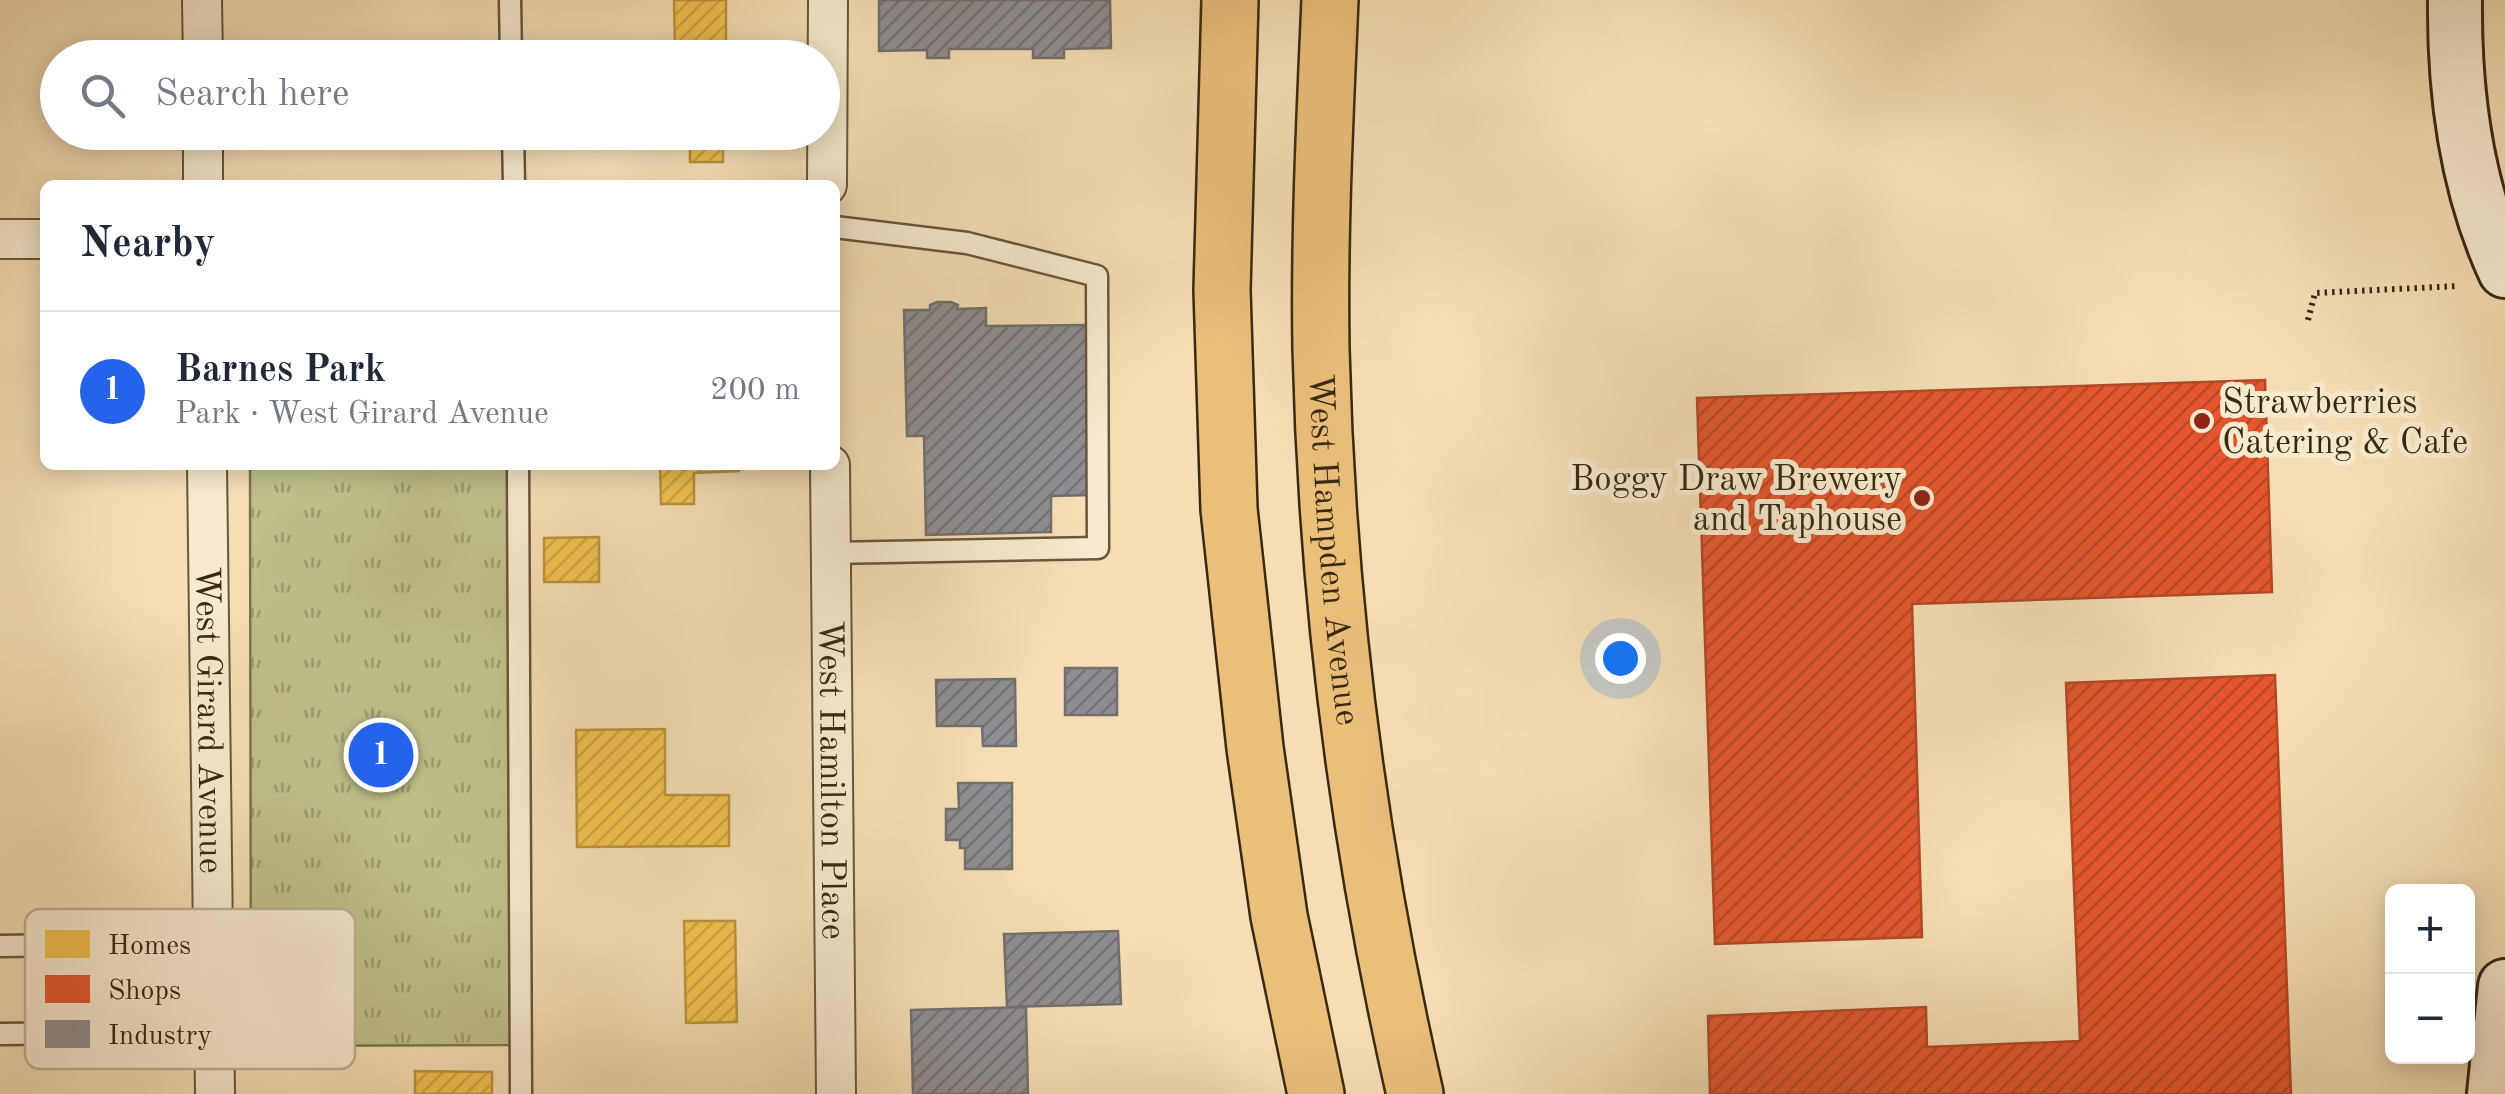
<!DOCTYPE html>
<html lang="en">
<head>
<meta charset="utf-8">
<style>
  :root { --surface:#fff; --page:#f6f6f7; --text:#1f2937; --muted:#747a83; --line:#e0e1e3; --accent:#2563eb }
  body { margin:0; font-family:"Old Standard TT",serif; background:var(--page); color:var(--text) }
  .controls { position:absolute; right:30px; bottom:30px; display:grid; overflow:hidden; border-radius:15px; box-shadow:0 5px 25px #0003 }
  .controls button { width:90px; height:90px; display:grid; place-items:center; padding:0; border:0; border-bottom:2px solid var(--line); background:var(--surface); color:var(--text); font:50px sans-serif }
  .you { position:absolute; left:1620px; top:658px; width:35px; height:35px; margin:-25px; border:8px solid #fff; border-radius:50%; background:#1a73e8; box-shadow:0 0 0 15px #1a73e833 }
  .badge { display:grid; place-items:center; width:65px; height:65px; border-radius:50%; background:var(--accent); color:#fff; font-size:32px; font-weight:700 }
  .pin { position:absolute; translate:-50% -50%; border:5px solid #fff; box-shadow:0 2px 10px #0006 }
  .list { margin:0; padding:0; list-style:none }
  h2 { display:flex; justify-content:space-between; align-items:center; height:130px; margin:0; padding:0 40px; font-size:42px }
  h2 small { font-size:32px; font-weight:400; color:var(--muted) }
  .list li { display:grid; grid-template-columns:65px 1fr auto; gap:30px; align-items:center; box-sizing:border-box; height:160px; padding:0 40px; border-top:2px solid var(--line) }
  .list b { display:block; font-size:38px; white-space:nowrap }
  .list p { margin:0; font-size:32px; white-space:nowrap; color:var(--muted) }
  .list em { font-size:32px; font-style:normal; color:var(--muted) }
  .icon { flex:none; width:55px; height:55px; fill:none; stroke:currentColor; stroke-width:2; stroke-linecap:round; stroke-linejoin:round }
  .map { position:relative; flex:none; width:2505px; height:1094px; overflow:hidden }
  .search { position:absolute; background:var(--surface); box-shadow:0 5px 25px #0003; left:40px; top:40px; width:800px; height:110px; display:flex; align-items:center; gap:25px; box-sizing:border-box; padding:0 35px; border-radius:55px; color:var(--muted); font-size:38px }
  .panel { position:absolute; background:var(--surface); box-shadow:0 5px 25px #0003; left:40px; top:180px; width:800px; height:290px; border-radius:15px }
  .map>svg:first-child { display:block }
  .park { fill:url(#park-tufts); stroke:#7c744e; stroke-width:2.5 }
  .homes { fill:url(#homes-hatch); stroke:#bb933c; stroke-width:2.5 }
  .shops { fill:url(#shops-hatch); stroke:#b14926; stroke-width:2.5 }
  .industry { fill:url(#industry-hatch); stroke:#746f6c; stroke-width:2.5 }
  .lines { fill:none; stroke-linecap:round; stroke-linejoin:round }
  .lane-casing { stroke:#69563b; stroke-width:25 }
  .street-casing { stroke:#69563b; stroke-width:42 }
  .secondary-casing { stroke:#3a2912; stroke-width:58 }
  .highway-casing { stroke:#3a2912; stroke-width:60 }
  .path { stroke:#3a2912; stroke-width:6; stroke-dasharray:2.5 5; stroke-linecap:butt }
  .lane { stroke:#f8eacf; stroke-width:20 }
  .street { stroke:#f8eacf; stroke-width:38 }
  .secondary { stroke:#f8eacf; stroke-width:52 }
  .highway { stroke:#eabf7a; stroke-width:55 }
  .poi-dot { fill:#8f2418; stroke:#f8eacf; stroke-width:4 }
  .labels { text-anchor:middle; stroke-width:10; stroke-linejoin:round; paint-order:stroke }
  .poi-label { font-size:35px; fill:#3a2912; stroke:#f8eacf; text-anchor:start }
  .street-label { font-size:35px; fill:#3a2912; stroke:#f8eacf }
  .key { fill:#f8eacf; stroke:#bfb096; stroke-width:2.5 }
  .key-label { font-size:28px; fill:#3a2912 }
</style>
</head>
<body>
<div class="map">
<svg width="2505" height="1094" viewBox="0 0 2505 1094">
  <defs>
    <pattern id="park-tufts" width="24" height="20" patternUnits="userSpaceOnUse" patternTransform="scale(2.5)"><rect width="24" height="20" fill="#bfc08b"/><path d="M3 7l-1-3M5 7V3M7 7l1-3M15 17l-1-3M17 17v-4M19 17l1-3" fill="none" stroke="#9c9c70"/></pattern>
    <pattern id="homes-hatch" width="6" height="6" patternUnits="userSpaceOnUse" patternTransform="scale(2.5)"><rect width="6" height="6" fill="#f2c14e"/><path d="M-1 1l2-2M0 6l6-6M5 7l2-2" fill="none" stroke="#d0a643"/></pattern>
    <pattern id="shops-hatch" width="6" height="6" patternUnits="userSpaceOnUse" patternTransform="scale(2.5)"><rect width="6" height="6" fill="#e4572e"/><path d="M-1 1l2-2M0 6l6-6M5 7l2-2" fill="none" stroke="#ba4826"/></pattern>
    <pattern id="industry-hatch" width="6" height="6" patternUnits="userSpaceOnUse" patternTransform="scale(2.5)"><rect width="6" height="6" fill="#8d8d92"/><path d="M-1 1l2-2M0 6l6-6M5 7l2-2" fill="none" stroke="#747376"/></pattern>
  </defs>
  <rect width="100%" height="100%" fill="#f5deb5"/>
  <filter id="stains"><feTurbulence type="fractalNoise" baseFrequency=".002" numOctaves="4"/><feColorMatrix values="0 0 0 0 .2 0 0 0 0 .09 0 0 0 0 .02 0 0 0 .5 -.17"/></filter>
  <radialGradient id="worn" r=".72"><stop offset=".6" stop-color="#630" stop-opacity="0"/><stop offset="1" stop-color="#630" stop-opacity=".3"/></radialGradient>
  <path class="park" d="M250 465H509L511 1045 251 1046Z"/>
  <g class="homes">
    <path d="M674 0H726V48H675Z"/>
    <path d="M676 132H727L723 134V162H690V136H676Z"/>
    <path d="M660 465H739V471L694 473V504H661Z"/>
    <path d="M599 537V582H544V538Z"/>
    <path d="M665 729V795H729V846L577 847 576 730Z"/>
    <path d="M684 921H735L737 1022 686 1023Z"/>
    <path d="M415 1071 492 1072V1094H415Z"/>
  </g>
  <g class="shops">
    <path d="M2265 380 2272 592 1912 604 1922 937 1715 944 1697 398Z"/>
    <path d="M2275 675 2291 1094H1710L1708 1016 1926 1007 1927 1047 2080 1041 2066 683Z"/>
  </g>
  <g class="industry">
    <path d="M879 0H1110L1111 48 1064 49V58H1033V49H949V58H927V50L879 51Z"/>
    <path d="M937 302H951L958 305 957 309 986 308V326L1087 325 1090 495 1051 496V532L926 535 924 436H907L904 310H930V305Z"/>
    <rect x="1065" y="668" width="52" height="47"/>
    <path d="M1015 679 1016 746H983L982 726H937L936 680Z"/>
    <path d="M958 783H1012V869H965V848H960V840H946V809H959Z"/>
    <path d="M1118 931 1121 1004 1007 1007 1004 934Z"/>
    <path d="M1026 1007 1028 1094H913L911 1010Z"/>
  </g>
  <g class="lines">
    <defs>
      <g id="lane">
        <path d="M510 0 511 58"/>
        <path d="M513 132 514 185"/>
        <path d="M518 465 521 1094"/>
        <path d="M831 553 1098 548 1097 276 967 243 835 227"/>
        <path d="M0 946 213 943"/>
        <path d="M0 1034 214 1032"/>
      </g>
      <g id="street">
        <path d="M202 0 203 58"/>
        <path d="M203 132V185"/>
        <path d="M827 185 828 0"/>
        <path d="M0 239H45"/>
        <path id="s1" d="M207 465 215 1094"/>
        <path id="s2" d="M830 465 836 1094"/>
      </g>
      <g id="secondary">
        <path d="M2455 0C2454 92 2466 187 2505 271"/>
        <path d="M2494 1094 2505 986"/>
      </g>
      <g id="highway">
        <path d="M1230 0 1222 290 1229 509 1255 748 1279 916 1316 1094"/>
        <path id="s3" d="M1330 0C1325 116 1319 233 1321 349 1327 601 1359 849 1415 1094"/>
      </g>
    </defs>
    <use href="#lane" class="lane-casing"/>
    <use href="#street" class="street-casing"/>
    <use href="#secondary" class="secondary-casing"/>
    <use href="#highway" class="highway-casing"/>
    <path class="path" d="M2308 320 2315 293 2458 286"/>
    <use href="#lane" class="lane"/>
    <use href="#street" class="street"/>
    <use href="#secondary" class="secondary"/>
    <use href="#highway" class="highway"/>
  </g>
  <g class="poi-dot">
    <circle cx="2202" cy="421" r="10"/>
    <circle cx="1922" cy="498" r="10"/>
  </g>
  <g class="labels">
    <g class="poi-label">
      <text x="2222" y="413">Strawberries<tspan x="2222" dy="40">Catering &amp; Cafe</tspan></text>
      <text x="1902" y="490" text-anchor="end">Boggy Draw Brewery<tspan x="1902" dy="40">and Taphouse</tspan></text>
    </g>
    <g class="street-label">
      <text dy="12" stroke="none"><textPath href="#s3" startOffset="550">West Hampden Avenue</textPath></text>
      <text dy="12" stroke="none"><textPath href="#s1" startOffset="255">West Girard Avenue</textPath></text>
      <text dy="12" stroke="none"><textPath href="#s2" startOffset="315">West Hamilton Place</textPath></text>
    </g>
  </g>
  <rect x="25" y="909" width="330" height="160" rx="15" class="key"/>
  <rect x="45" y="930" width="45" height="28" fill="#f2c14e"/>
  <rect x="45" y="975" width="45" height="28" fill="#e4572e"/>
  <rect x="45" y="1020" width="45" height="28" fill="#8d8d92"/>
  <g class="key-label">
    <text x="108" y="954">Homes</text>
    <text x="108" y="999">Shops</text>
    <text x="108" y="1044">Industry</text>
  </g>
  <rect width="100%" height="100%" filter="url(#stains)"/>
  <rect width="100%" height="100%" fill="url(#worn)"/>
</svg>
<div class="controls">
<button>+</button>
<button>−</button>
</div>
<div class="you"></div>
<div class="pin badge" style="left:381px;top:755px">1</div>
<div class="search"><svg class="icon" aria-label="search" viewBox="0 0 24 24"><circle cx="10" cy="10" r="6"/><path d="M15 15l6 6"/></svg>Search here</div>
<section class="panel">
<h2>Nearby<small></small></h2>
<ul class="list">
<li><span class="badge">1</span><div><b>Barnes Park</b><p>Park · West Girard Avenue</p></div><em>200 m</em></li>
</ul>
</section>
</div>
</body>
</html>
